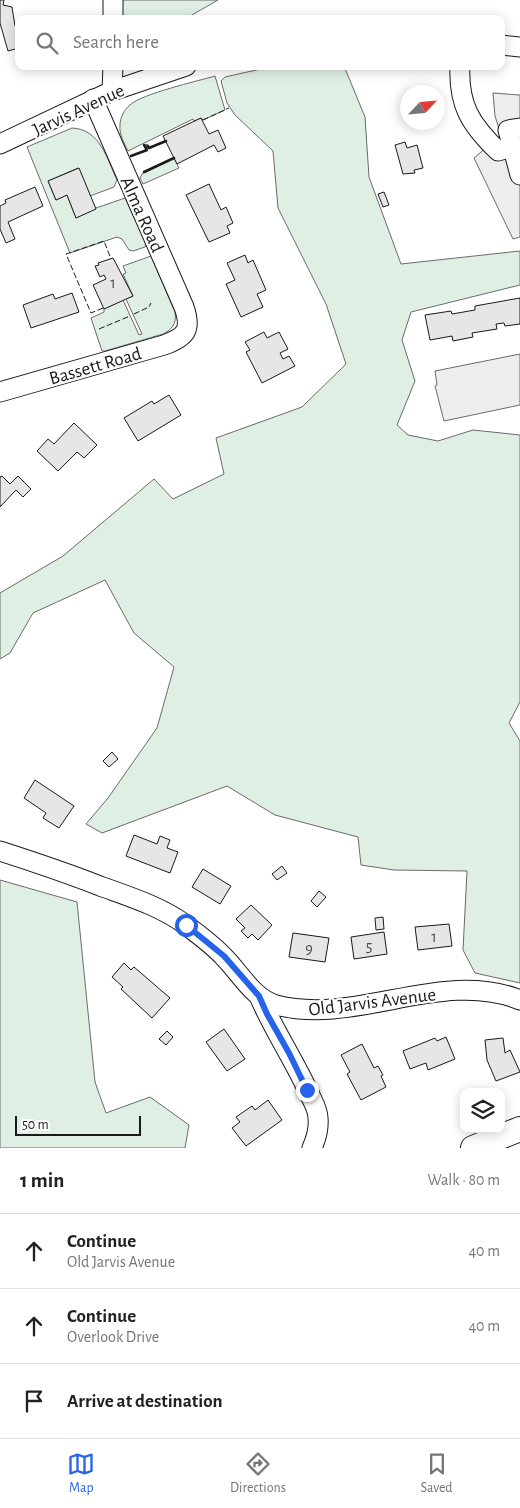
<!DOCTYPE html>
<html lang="en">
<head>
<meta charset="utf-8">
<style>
  :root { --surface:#fff; --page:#f2f2f2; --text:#222; --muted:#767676; --line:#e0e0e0; --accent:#2563eb }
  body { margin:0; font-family:"Alegreya Sans",sans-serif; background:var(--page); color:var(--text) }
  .controls { position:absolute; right:15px; bottom:15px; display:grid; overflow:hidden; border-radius:10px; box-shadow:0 2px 12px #0003 }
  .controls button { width:45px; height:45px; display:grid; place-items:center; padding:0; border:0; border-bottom:1px solid var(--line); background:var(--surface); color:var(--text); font:25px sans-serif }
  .compass { position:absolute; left:400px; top:85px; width:45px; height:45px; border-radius:50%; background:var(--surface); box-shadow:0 2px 12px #0003; rotate:64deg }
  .scale { position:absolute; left:15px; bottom:12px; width:126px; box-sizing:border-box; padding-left:5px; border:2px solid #1a1a1a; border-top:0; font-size:14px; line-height:18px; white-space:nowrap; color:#1a1a1a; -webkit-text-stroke:4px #fff; paint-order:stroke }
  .stop { position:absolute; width:15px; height:15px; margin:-11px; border:4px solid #2563eb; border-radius:50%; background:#fff }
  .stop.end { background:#2563eb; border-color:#fff; box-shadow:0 1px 5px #0008 }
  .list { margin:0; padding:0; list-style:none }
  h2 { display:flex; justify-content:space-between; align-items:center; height:65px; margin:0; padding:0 20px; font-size:21px }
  h2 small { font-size:16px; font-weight:400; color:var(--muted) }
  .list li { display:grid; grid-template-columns:32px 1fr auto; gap:15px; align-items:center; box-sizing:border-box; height:75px; padding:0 20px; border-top:1px solid var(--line) }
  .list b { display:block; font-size:19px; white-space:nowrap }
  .list p { margin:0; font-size:16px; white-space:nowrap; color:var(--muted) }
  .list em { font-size:16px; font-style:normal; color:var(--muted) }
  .icon { flex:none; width:28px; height:28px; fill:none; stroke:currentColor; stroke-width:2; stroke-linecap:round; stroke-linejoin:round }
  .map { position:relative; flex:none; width:520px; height:1148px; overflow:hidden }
  .search { position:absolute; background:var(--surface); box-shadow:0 2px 12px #0003; left:15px; right:15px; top:15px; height:55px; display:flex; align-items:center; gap:12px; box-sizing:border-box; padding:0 18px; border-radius:10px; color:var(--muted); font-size:19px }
  .sheet { height:290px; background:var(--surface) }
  nav { display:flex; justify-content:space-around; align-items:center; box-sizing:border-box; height:70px; border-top:1px solid var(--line); background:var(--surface); font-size:14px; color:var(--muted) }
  nav a { display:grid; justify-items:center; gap:2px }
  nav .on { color:var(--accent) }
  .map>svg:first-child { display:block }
  .green { fill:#e0efe3; stroke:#6a6a6a }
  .parking { fill:#ededed; stroke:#6a6a6a }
  .building { fill:#e6e6e6; stroke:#1a1a1a }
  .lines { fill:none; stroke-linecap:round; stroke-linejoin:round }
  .minor-casing { stroke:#1a1a1a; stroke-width:21 }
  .major-casing { stroke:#1a1a1a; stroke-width:26 }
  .path { stroke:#5f5f5f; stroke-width:3; stroke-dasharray:4 2.5; stroke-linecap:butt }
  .minor { stroke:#fff; stroke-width:19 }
  .major { stroke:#fff; stroke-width:24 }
  .fence { stroke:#1a1a1a; stroke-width:1; stroke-dasharray:6 2.5; stroke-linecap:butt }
  .wall { stroke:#1a1a1a; stroke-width:2.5 }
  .route { stroke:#2563eb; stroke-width:6 }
  .labels { text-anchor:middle; stroke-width:4; stroke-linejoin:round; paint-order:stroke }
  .number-label { font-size:16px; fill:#4d4d4d }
  .street-label { font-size:19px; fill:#1a1a1a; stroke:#fff }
</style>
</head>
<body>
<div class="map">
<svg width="520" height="1148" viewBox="0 0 520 1148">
  <rect width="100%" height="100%" fill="#fff"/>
  <g class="green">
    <path d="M103 0H218L185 19H110Z"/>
    <path d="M274 66H344L365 117 369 177 401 264 520 251V285L411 312 402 340 415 381 397 425 408 435 438 441 473 430 520 435V702L509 723 520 741V983L475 973 463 950 467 871 394 870 361 865 358 837 275 815 227 786 102 833 86 824 108 798 157 728 174 667 134 633 105 580 33 613 10 653 0 659V593L63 556 154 479 173 499 224 474 216 438 302 407 346 364 326 304 278 208 273 151 235 115 227 103 221 81 225 77Z"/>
    <path d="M215 76 225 110 203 120 201 118 194 121 193 119 128 151C124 143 119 134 120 125 120 118 124 110 130 105 141 94 198 81 215 76Z"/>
    <path d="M72 128C100 129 107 159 117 180L114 187 90 196 78 168 48 181 56 200 67 195 76 218 96 208 125 198 146 243 145 247 133 251 129 250 122 239 117 237 70 253 27 147Z"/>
    <path d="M174 158 179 168 143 184 140 178 142 174Z"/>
    <path d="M151 256 175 312C177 323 172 330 163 334L105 351H102L91 318 104 312V309L123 300 139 335 142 334 126 299 133 296 123 274 126 273 123 266Z"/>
    <path d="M0 880 77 902 95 1082 106 1113 150 1097 189 1125 185 1148H0Z"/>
  </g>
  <g class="parking">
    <path d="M493 93 520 95V237L513 239 474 158 501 135 495 116Z"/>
    <path d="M520 354V405L444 421 435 386 437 385 435 371Z"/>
  </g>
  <g class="building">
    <path d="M0 0H4L3 5 12 7 15 26 19 25V48L8 51 0 23Z"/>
    <path d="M201 118 209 134 218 130 226 148 218 152 214 145 177 164 163 136Z"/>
    <path d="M405 142 407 148 417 145 423 168 414 170 415 173 403 174 395 145Z"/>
    <path d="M79 168 96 209 76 218 67 195 56 200 48 181Z"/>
    <path d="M209 184 221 210 226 207 233 223 227 226 230 233 209 242 186 195Z"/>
    <path d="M35 187 43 206 8 222 15 239 6 243 0 229V206L6 203 5 200Z"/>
    <path d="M384 192 389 205 383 207 378 194Z"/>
    <path d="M245 255 248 263 253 260 266 290 257 294 263 307 241 317 226 284 235 280 227 263Z"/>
    <path d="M113 258 133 296 104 309 93 285 106 279 104 275 100 277 95 266 99 265 98 263Z"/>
    <path d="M72 293 79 312 31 328 23 305 53 294 55 299Z"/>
    <path d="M520 298V324L505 326 504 323 496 324 497 329 472 333 473 337 453 341 452 336 430 340 425 315 451 311 452 314 475 310V306Z"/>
    <path d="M264 332 267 338 279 332 288 349 280 353 283 359 289 356 295 366 262 383 246 352 250 350 245 342Z"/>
    <path d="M169 395 181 415 138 441 124 418 152 401 154 404Z"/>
    <path d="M74 423 97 445 84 458 77 452 58 471 37 451 48 439 54 444Z"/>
    <path d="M2 476 10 484 18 476 31 489 23 497 16 490 0 507V477Z"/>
    <path d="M112 752 118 759 109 767 103 761Z"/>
    <path d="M35 780 74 806 59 828 43 818 46 813 24 798Z"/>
    <path d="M134 835 157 844 160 836 170 840 167 848 178 852 170 873 126 856Z"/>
    <path d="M282 866 287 873 277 880 272 874Z"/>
    <path d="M203 869 231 886 220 904 192 887Z"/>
    <path d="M319 891 326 897 317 907 311 901Z"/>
    <path d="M251 905 272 925 258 940 252 934 248 938 241 931 245 928 236 919Z"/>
    <path d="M383 917 384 929 376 930 375 918Z"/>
    <path d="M449 924 452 946 418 950 415 927Z"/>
    <path d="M384 932 387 954 354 959 351 937Z"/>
    <path d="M293 933 329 938 325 962 289 957Z"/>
    <path d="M124 963 131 970 134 967 170 998 152 1018 121 989 123 987 112 977Z"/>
    <path d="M224 1029 245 1059 227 1071 206 1042Z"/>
    <path d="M167 1031 173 1037 166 1045 159 1039Z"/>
    <path d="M446 1037 455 1059 428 1070 426 1063 410 1069 403 1051 435 1038 437 1041Z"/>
    <path d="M503 1038 505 1053 510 1050 520 1072 496 1081 487 1060 485 1040Z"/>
    <path d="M362 1044 374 1068 378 1066 383 1075 381 1076 386 1087 361 1100 347 1074 350 1072 341 1055Z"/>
    <path d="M268 1100 282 1120 246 1146 232 1128 240 1122 236 1117 252 1106 255 1110Z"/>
  </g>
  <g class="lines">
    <defs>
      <g id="minor">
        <path d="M113 0V19"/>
        <path d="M501 45 520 47"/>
        <path d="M460 66C458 105 471 125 498 151L512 147"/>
        <path d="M112 91 113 66"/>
        <path d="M520 128 508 130 520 175"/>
        <path d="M0 144 112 91 186 66"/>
        <path d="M0 392 164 345C186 337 192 330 184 307L93 99"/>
        <path d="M0 851C34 862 67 873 100 886 130 897 160 906 186 925 199 935 213 945 224 957 240 973 253 998 276 1005 356 1026 443 968 520 1000"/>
        <path d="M259 996C273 1029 294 1060 309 1093 312 1100 318 1109 318 1118 319 1128 316 1139 312 1148"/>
      </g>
      <path id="major" d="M473 1148 520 1129"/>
    </defs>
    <use href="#minor" class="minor-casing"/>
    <use href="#major" class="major-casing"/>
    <path class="path" d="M146 144 148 149"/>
    <use href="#minor" class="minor"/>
    <use href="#major" class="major"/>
    <g class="fence">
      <path d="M203 120 229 108"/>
      <path d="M103 308 91 313 66 254 104 241 111 259"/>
      <path d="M134 314 149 307 151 303"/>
      <path d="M99 329 130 316"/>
    </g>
    <g class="wall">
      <path d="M148 146 149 148 166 141"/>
      <path d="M131 156 147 150 144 145"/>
      <path d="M144 172 174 158"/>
    </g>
  </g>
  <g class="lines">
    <path class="route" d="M186 925 224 956 259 996 267 1014 289 1053 307 1090"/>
  </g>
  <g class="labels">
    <g class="number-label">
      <text x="113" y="288">1</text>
      <text x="434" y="942">1</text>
      <text x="369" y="951">5</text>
      <text x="309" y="954">9</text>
    </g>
    <g class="street-label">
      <text transform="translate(78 109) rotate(-25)" y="7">Jarvis Avenue</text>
      <text transform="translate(143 214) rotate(66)" y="7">Alma Road</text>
      <text transform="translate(95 365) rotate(-16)" y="7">Bassett Road</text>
      <text transform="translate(372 1001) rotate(-7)" y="7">Old Jarvis Avenue</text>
    </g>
  </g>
</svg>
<div class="controls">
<button><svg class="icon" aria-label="layers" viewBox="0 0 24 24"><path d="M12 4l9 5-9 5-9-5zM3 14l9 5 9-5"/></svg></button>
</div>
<svg class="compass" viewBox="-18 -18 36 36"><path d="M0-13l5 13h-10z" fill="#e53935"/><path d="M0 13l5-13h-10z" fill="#767676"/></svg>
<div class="scale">50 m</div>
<div class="stop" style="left:186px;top:925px"></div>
<div class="stop end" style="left:307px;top:1090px"></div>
<div class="search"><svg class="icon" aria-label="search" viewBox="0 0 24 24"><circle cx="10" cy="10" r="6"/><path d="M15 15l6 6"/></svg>Search here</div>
</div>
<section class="sheet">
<h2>1 min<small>Walk · 80 m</small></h2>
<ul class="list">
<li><svg class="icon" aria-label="ahead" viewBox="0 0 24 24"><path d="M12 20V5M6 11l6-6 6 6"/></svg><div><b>Continue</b><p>Old Jarvis Avenue</p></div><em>40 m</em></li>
<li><svg class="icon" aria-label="ahead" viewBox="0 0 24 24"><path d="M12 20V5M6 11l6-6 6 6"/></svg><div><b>Continue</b><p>Overlook Drive</p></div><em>40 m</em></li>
<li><svg class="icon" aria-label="arrive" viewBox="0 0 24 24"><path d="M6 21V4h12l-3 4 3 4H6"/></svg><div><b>Arrive at destination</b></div></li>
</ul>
</section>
<nav>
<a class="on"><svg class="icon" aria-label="map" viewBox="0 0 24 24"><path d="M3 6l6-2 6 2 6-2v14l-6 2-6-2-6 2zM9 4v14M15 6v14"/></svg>Map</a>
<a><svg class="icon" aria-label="directions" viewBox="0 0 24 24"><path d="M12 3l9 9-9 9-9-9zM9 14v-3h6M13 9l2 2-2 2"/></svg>Directions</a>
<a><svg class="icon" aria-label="saved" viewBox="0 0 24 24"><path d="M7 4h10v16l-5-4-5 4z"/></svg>Saved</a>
</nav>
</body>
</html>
